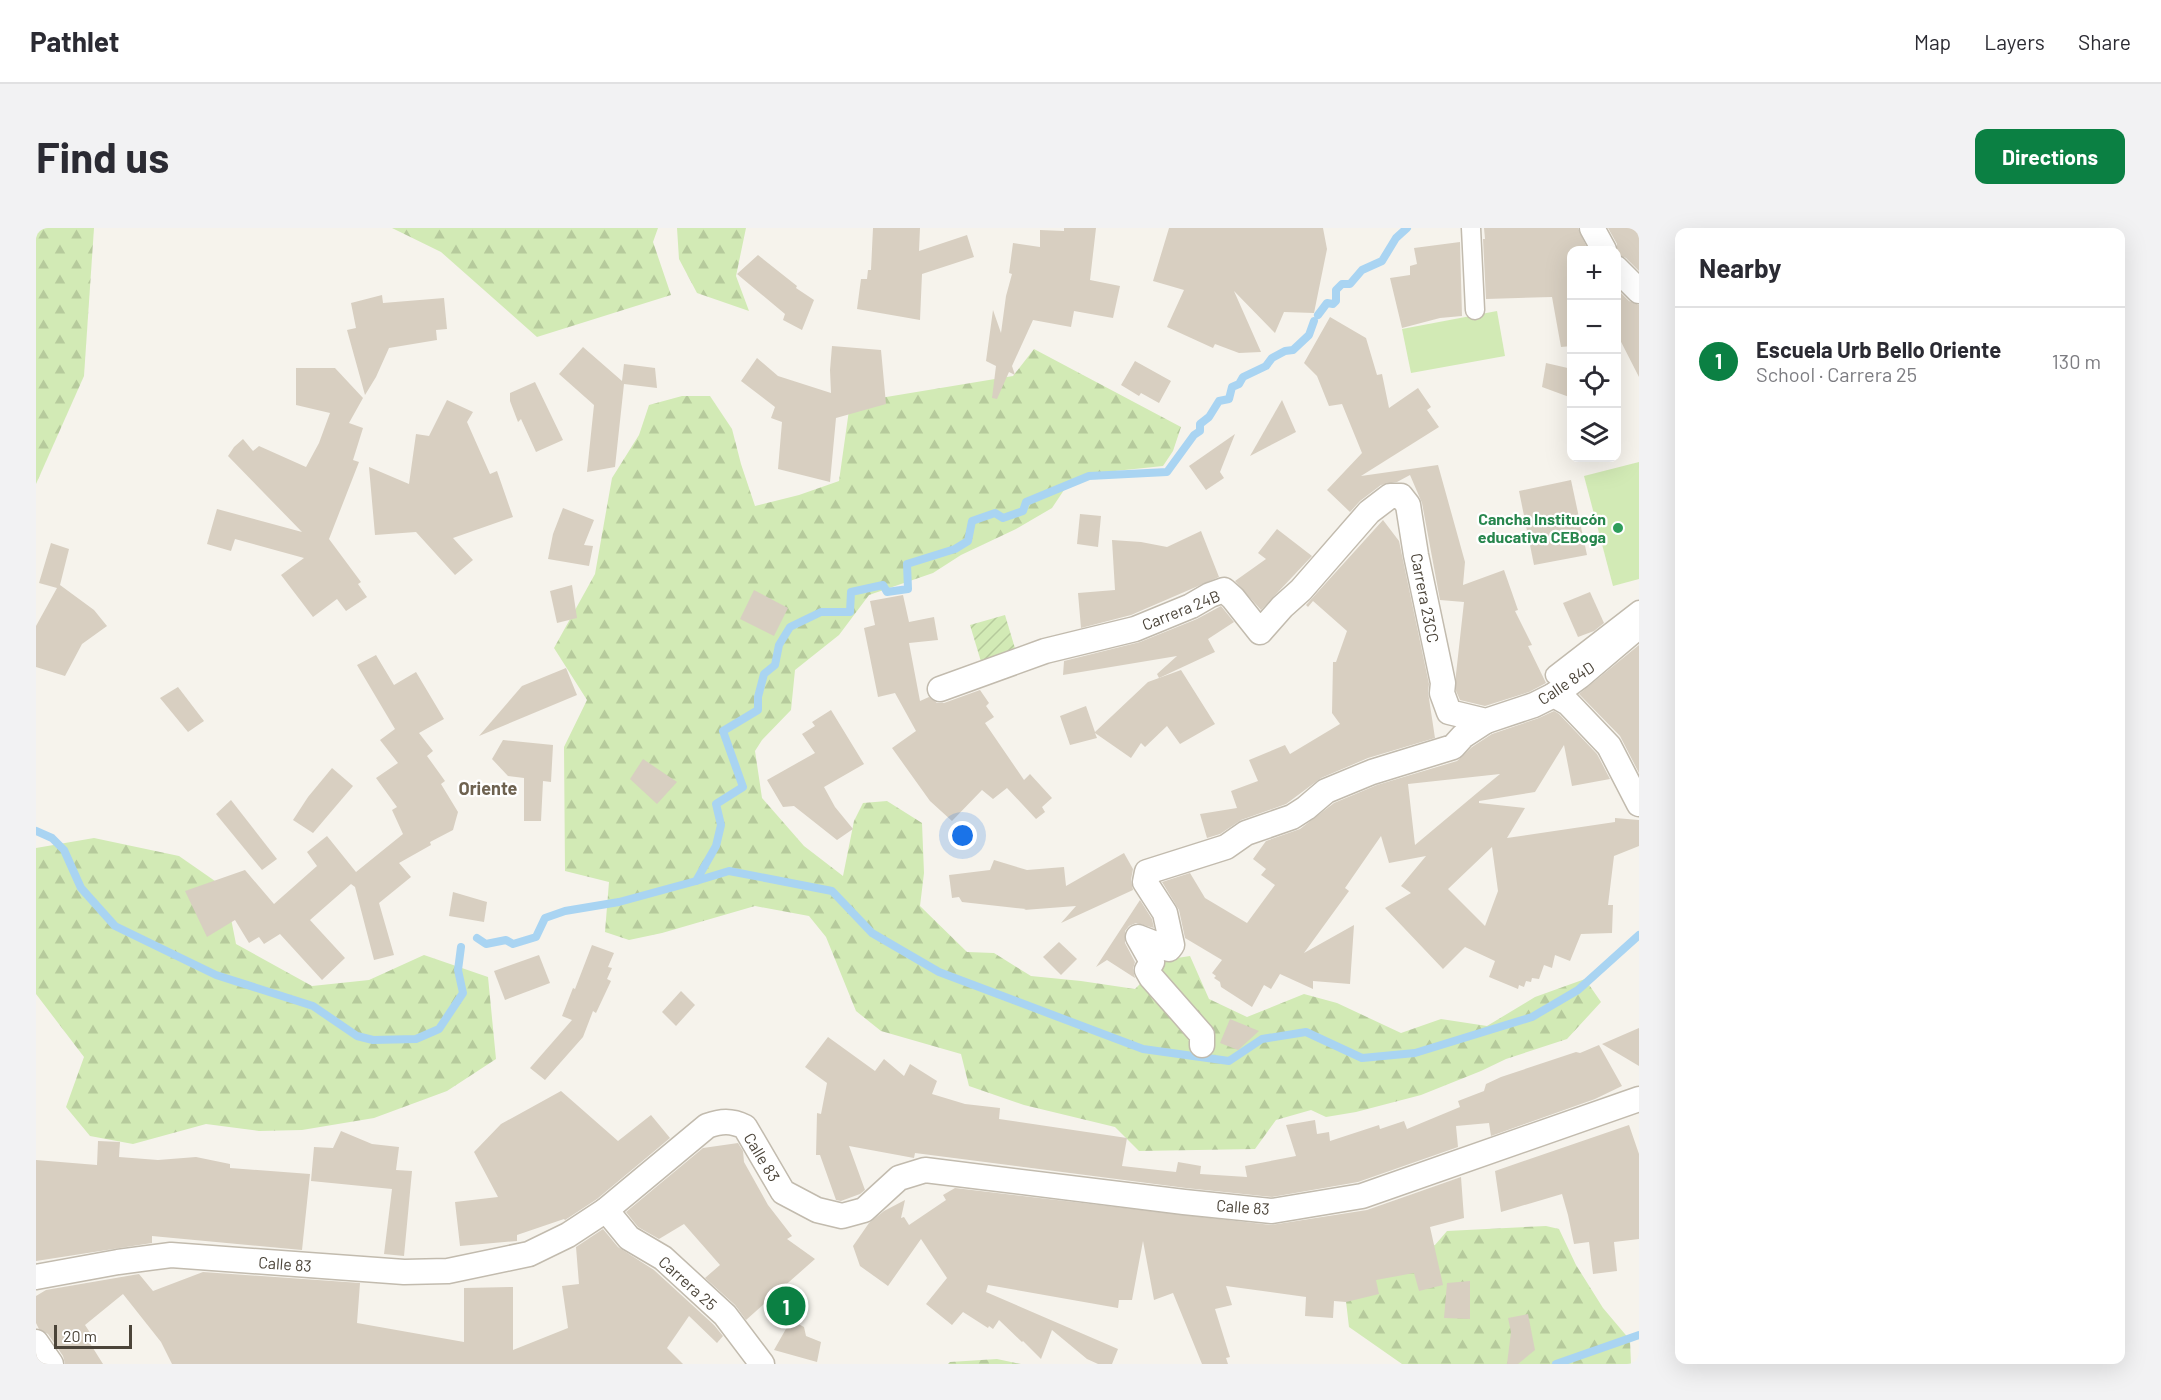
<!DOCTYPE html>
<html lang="en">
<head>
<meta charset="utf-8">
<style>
  :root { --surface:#fff; --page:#f2f2f3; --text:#2b2b33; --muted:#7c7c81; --line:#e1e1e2; --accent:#0b8043 }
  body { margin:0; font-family:Barlow,sans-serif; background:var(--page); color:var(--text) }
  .controls { position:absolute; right:18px; top:18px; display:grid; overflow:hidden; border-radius:12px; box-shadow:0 6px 24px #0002 }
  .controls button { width:54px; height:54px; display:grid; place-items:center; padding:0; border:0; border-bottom:2px solid var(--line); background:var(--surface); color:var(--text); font:30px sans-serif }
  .scale { position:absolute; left:18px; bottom:15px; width:78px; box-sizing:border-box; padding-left:6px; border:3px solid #4b4439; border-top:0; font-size:16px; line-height:21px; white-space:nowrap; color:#4b4439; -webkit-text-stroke:4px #fff; paint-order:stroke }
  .you { position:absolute; left:927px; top:608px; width:21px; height:21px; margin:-15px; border:4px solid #fff; border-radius:50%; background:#1a73e8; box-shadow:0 0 0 9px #1a73e833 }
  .badge { display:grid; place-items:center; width:39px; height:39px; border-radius:50%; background:var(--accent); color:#fff; font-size:20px; font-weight:700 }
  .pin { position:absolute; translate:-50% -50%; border:3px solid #fff; box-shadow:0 2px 6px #0006 }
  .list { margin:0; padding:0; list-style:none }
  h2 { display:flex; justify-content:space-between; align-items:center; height:78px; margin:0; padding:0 24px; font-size:26px }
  h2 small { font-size:20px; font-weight:400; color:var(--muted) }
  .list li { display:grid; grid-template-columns:39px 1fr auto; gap:18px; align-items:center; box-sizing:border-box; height:108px; padding:0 24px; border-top:2px solid var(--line) }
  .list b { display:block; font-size:22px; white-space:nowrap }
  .list p { margin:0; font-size:20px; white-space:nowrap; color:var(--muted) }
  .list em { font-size:20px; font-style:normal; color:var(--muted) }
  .icon { flex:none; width:33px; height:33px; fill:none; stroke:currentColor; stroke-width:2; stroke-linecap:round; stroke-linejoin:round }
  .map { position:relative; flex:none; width:1603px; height:1136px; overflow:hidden; border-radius:12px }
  header { display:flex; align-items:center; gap:36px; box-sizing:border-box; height:84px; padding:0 30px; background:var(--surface); border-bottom:2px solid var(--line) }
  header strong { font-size:28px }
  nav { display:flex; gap:33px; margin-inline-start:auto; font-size:21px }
  .intro { display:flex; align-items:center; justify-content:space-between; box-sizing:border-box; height:144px; padding:0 36px }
  h1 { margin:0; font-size:42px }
  .button { padding:15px 27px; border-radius:12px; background:var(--accent); color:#fff; font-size:21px; font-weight:700 }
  main { display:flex; gap:36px; padding:0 36px }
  aside { flex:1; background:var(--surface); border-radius:12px; box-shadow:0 6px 24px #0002 }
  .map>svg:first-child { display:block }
  .grass { fill:#d2eab5 }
  .forest { fill:url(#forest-firs) }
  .garden { fill:url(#garden-furrows) }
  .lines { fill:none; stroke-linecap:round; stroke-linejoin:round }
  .stream { stroke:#a9d4f2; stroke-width:8 }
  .building { fill:#d8cfc1; fill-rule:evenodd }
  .pedestrian-casing { stroke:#c2bbae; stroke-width:21 }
  .minor-casing { stroke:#c2bbae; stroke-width:27 }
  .pedestrian { stroke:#fff; stroke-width:18 }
  .minor { stroke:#fff; stroke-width:24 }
  .leisure-dot { fill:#2e9e5b; stroke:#fff; stroke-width:2 }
  .labels { text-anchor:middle; stroke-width:4.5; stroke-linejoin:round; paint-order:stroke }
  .leisure-label { font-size:16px; font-weight:bold; fill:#27864d; stroke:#fff; text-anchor:end }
  .street-label { font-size:16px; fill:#4b4439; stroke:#fff }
  .neighbourhood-label { font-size:18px; font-weight:bold; fill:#6e6250; stroke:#fff }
</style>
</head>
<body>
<header>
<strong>Pathlet</strong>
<nav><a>Map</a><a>Layers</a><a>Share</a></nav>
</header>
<div class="intro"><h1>Find us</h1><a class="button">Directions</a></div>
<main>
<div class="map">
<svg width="1603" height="1136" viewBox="0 0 1603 1136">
  <defs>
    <pattern id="forest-firs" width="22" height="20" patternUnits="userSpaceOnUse" patternTransform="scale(1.5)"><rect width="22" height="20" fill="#d2eab5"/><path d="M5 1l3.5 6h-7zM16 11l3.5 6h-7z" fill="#b6ca9c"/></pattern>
    <pattern id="garden-furrows" width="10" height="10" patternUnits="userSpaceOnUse" patternTransform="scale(1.5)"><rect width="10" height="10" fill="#d2eab5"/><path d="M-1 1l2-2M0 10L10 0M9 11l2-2" fill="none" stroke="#b6ca9c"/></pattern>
  </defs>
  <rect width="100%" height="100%" fill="#f6f3ec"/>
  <g class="grass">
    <path d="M1461 83 1469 128 1375 145 1366 101Z"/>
    <path d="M1603 234V351L1577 358 1548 248Z"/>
  </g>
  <g class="forest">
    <path d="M0 0H58L48 148 0 256Z"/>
    <path d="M356 0H622L617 14 635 67 501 109 405 24Z"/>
    <path d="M641 0H710L700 48 713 83 661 65 643 31Z"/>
    <path d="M998 121 1145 199 1137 223 1127 238 1060 245 1034 253 1016 280 980 301 925 327 897 345 833 367 803 407 759 442 755 482 726 512 719 523 726 570 768 618 807 648 818 593 827 575 851 573 886 595 888 645 884 678 931 724 958 725 995 748 1045 753 1099 761 1128 732 1154 728 1173 771 1211 789 1268 766 1301 775 1365 805 1405 791 1451 798 1499 769 1549 751 1565 774 1531 811 1470 831 1445 843 1385 867 1320 884 1290 889 1275 882 1240 892 1219 921 1103 923 1079 899 988 877 933 858 925 826 845 803 820 783 790 709 773 688 719 678 626 705 593 712 569 704 573 654 529 643 528 519 551 472 518 420 559 346 576 250 603 207 613 177 646 168H674L696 201 705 236 719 278 763 267 803 253 814 175 977 148Z"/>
    <path d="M58 610 143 628 189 660 200 716 276 758 333 752 388 727 452 749 460 831 411 863 338 890 266 902 223 903 170 896 97 916 54 908 30 879 48 829 0 766V620Z"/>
    <path d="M1510 998 1523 1001 1540 1037 1567 1080 1594 1112 1595 1136H1366L1313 1099 1306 1039 1367 1023 1399 1017 1411 1003Z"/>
    <path d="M961 1131 985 1136H912L914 1134Z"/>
  </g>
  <path class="garden" d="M969 387 981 427 946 437 934 397Z"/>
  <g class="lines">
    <g class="stream">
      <path d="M1282 87 1291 75 1297 76 1300 73V62L1306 56H1314L1326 42 1346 33 1360 10 1371 0"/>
      <path d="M0 603 16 610 28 622 45 660 79 698 180 747 277 778 321 808 337 812 380 811 403 801 427 765 422 742 425 719"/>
      <path d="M660 653 693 643 796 663 836 705 903 744 1107 821 1193 833 1226 811 1270 804 1326 830 1379 825 1496 789 1542 762 1603 707"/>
      <path d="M441 710 450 716 470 712 477 716 500 709 509 690 529 683 583 674 660 653 680 618 685 597 680 576 707 559 687 503 722 482V469L728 446 739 437 743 417 754 399 785 384H814L815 364 847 357 851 364 872 361 871 336 919 321 932 313 936 293 959 285 967 290 987 283 990 274 1053 248 1131 244 1158 207 1164 203V196L1173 189 1183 173 1193 171 1196 159 1203 156 1207 149 1230 138 1236 130 1249 123 1257 122 1273 107 1278 93"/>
      <path d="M1520 1136 1603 1107"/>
    </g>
  </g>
  <g class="building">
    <path d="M837 0H884L883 23 931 7 938 29 886 46 884 92 821 81 825 51H831L832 42H835Z"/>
    <path d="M1028 0H1060L1054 52 1084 58 1077 90 1038 83 1035 99 997 92 976 138 979 147 973 144 961 171 956 170 960 138 950 133 957 82 965 105 970 68 976 46 973 45 977 15 1004 19V2L1028 3Z"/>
    <path d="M1133 0H1287L1291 21 1278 85 1248 84 1239 105 1198 63 1225 124 1203 125 1179 116 1177 120 1131 99 1148 62 1117 53Z"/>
    <path d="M1448 0H1542L1552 22H1536V118L1525 119 1516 69 1450 71 1447 11H1449Z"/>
    <path d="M1572 0H1603V43L1590 30 1581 26V16Z"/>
    <path d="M1424 14 1426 88 1404 90 1366 100 1354 50 1374 47V38L1381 36 1378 20Z"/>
    <path d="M722 27 761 58 760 60 778 72 766 102 747 92 749 86 701 46Z"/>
    <path d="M1581 61 1593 73 1603 77V149L1581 106Z"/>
    <path d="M346 67 347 75 408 70 411 101 400 102 401 112 353 120 340 149 329 167 311 102 320 100 315 75Z"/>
    <path d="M1294 89 1330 110 1341 147 1346 146 1353 180 1382 160 1395 179 1391 182 1403 199 1325 248 1402 237 1429 334 1427 357 1468 342 1482 382 1479 383 1496 417 1492 418 1510 455 1493 464 1449 478 1424 472 1420 463V446L1428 374 1404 372 1386 275 1374 247 1361 254 1345 257 1324 273 1314 284 1291 262 1326 225 1306 176 1293 178 1281 148 1268 135Z"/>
    <path d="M796 118 845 122 850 176 800 190 794 254 742 241 746 194 735 190 739 179 705 153 721 130 742 148 795 165 794 142Z"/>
    <path d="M547 119 586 153 588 136 619 140 621 160 588 156 579 239 551 244 558 177 523 146Z"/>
    <path d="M1099 133 1135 153 1123 175 1105 165 1103 168 1085 157Z"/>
    <path d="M1510 135 1536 141V170L1506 159Z"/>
    <path d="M260 140H299L327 170 313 195 327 200 317 232 323 234 293 311 325 354 322 356 331 369 310 383 301 371 277 389 245 347 268 330 199 311 195 323 171 316 181 281 266 304 192 228 198 219 207 211 217 223 223 218 270 239 283 215 294 185 260 177Z"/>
    <path d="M499 154 527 212 500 224 485 191 482 194 474 173V165Z"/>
    <path d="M411 172 437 184 431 194 454 246 461 243 477 289 417 310 437 332 419 347 380 304 339 307 333 239 373 256 380 206 393 208Z"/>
    <path d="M1246 172 1260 204 1214 228Z"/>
    <path d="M1199 206 1184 244 1188 250 1170 262 1153 238Z"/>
    <path d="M1535 252 1551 327 1498 337 1483 263Z"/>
    <path d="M527 280 558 292 548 317 557 318 553 338 512 331 517 306Z"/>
    <path d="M1044 286 1065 288 1062 319 1041 316Z"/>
    <path d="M1347 292 1363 313 1393 456 1392 464 1399 510 1332 530 1285 550 1250 576 1205 592 1184 606 1171 610 1164 586 1201 580 1195 563 1222 553 1213 532 1249 517 1254 526 1304 496 1296 485 1297 434H1300L1311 403 1277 373 1272 379 1270 377Z"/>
    <path d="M1241 301 1276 328 1225 382 1199 353 1230 331 1222 325Z"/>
    <path d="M1165 303 1183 349 1095 387 1045 400 1042 365 1079 362 1076 312 1105 314 1131 319Z"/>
    <path d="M15 315 33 321 24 357 58 382 71 398 46 416 29 448 0 439V398L21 360 3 355Z"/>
    <path d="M536 357 541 390 521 395 514 363Z"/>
    <path d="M718 362 752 380 738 408 704 391Z"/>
    <path d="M1554 364 1568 395 1558 403 1542 409 1527 375Z"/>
    <path d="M867 367 873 394 898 389 902 412 873 415 884 473 893 469 901 475H908L944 462 953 475 950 478 958 489 949 495 988 552 994 546 1016 570 1006 579 1009 584 1000 591 971 560 957 571 946 562 916 593 894 573 856 520 880 503 859 465 842 469 828 400 839 397 834 373Z"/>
    <path d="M1185 378 1198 394 1172 411 1179 424 1123 450 1121 446 1141 428 1027 447 1028 433 1104 414 1161 391Z"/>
    <path d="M1603 417V545L1584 508 1543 466Z"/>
    <path d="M340 427 358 457 380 444 408 491 383 505 397 523 391 528 409 553 405 556 422 584 417 602 394 614 395 617 363 635 375 649 343 675 358 727 338 732 319 659 315 656 274 692 309 730 286 752 244 706 228 716 223 709 213 715 199 692 171 709 149 663 209 642 238 676 281 638 271 624 291 608 320 644 367 606 356 582 361 579 340 550 362 535 344 512 359 501 321 437Z"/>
    <path d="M530 440 541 467 443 508 486 458Z"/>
    <path d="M1145 442 1179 496 1144 516 1131 498 1109 519 1105 515 1095 530 1059 505 1061 510 1034 517 1024 488 1050 478 1059 504 1112 454Z"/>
    <path d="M142 459 168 493 152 504 124 470Z"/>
    <path d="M795 482 828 536 788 559 799 579 817 601 801 612 758 578 747 579 731 552 779 525 766 506 779 498 776 494Z"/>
    <path d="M1518 483 1523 486 1561 526 1574 551 1536 558 1528 517 1499 564 1443 573V575L1489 580 1471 610 1579 594V590L1603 592V618L1578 628 1572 677H1577L1576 705 1545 706 1534 733 1519 727 1516 740 1508 737 1503 751 1496 750 1495 754 1490 753 1488 759 1483 757 1482 761 1453 749 1459 733 1429 719 1407 741 1349 680 1375 665 1365 658 1390 628 1353 635 1345 608 1309 660 1313 663 1268 725 1318 697 1314 756 1277 753V761L1244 746 1235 761 1228 757 1216 779 1185 759 1184 754 1178 750 1180 748 1176 745 1186 732 1149 710 1143 682 1126 654 1154 645 1169 670 1211 695 1239 657 1225 647 1230 641 1217 631 1230 613 1264 601 1298 575 1341 557 1421 533 1436 519 1456 506 1503 490ZM1464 546 1441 565 1379 617 1372 556ZM1456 619 1462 663 1449 698 1412 661Z"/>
    <path d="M467 512 517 517 515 554 507 553 505 593H488V550L472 548 456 531Z"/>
    <path d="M607 531 641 554 621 576 594 551Z"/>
    <path d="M296 540 317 558 277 605 257 592 272 569Z"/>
    <path d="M195 572 241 631 226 642 180 586Z"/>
    <path d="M1088 625 1097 641 1095 652 1097 662 1025 695 1040 678 988 682 990 681 926 674 923 669 916 670 913 647 954 642 958 632 991 642 1028 639 1030 658Z"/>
    <path d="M417 664 451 674 448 694 413 688Z"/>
    <path d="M1104 672 1116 691 1118 700 1100 695 1093 698 1089 703V715L1099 734 1097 741 1099 750 1071 732 1060 739Z"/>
    <path d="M1023 714 1041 731 1025 747 1007 729Z"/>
    <path d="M556 717 578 725 572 739 576 740 571 751 575 753 560 785 557 783 547 809 509 852 494 840 536 792 526 788 537 760 539 761Z"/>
    <path d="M503 727 514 755 469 772 458 743Z"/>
    <path d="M645 763 659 777 640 798 626 784Z"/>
    <path d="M1194 791 1223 803 1202 822 1184 815Z"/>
    <path d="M1603 800V838L1566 816Z"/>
    <path d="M792 809 839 843 848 831 868 848 874 836 901 853 896 866 929 876 964 880 963 891 1091 910 1086 938 1140 944 1142 934 1165 938 1164 946 1211 949 1209 938 1260 928 1250 897 1279 892 1281 906 1293 904 1294 913 1343 897 1344 901 1368 893 1371 901 1424 879 1422 873 1448 863 1450 856 1465 849 1540 824 1544 825 1563 817 1586 858 1559 871 1455 908 1453 895 1420 898 1422 919 1322 954 1236 969 1150 960 879 925 878 930 813 918 829 962 824 966 805 973 800 972 784 927H780L781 885 785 886 791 855 769 839Z"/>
    <path d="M525 863 582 913 615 887 634 910 561 971 529 992 528 991 481 1007V1013L424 1018 419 974 462 969 438 924 465 896Z"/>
    <path d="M1593 897 1603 926V1011L1578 1014 1581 1043 1557 1046 1553 1014 1538 1016 1532 987 1526 966 1465 984 1459 943Z"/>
    <path d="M305 903 336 916 363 919 360 942 376 943 368 1028 348 1026 356 961 275 953 278 919 297 920Z"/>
    <path d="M62 913 84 914 83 929 122 932 160 929 194 936V940L274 946 266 1022 116 1008V1015L0 1033V932L61 937Z"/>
    <path d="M702 915 707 923 708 934 732 977 756 1008 751 1011 779 1031 710 1092 699 1077 669 1050 684 1037 648 996 623 1011 602 999 590 984 667 920Z"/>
    <path d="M1425 949 1428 990 1394 999 1407 1057 1383 1063 1378 1045 1340 1052 1343 1066 1310 1074 1298 1073 1297 1090 1269 1088 1270 1069 1190 1058 1196 1077 1179 1081 1194 1129 1190 1130 1192 1136H1166L1137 1065 1118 1072 1107 1013 1096 1072H1083L1082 1080 952 1057 950 1064 1082 1121 1076 1136H1062L1051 1131 1016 1102 1005 1131 987 1113 986 1114 963 1092 957 1101 953 1098 952 1100 927 1084 916 1097 890 1076 911 1050 885 1011 852 1058 824 1038 817 1018 833 995 848 983 869 972 865 990 868 989 873 997 910 972 907 967 919 960 1235 997 1331 982Z"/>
    <path d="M567 1001 582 1019 618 1042 678 1097 687 1108 681 1115 653 1088 631 1120 647 1136H136L125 1114 87 1066 49 1097 55 1106 50 1109 67 1136H29L27 1128 12 1106 3 1101 0 1095V1068L10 1062 103 1046 117 1063 167 1044 324 1055 321 1095 428 1114V1060L477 1059V1122L532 1100 526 1058 543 1056 540 1019Z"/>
    <path d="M1434 1053V1091L1408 1090 1411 1055Z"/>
    <path d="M1492 1086 1499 1122 1482 1136H1471L1475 1104 1472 1090Z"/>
    <path d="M755 1092 768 1099 770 1108 785 1114 781 1134 738 1122Z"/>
  </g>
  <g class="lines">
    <defs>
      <g id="pedestrian">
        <path d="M1435 0 1439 82"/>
        <path d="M1519 447 1603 382"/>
      </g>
      <g id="minor">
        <path d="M1556 0 1568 22"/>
        <path d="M1580 40 1603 63"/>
        <path d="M904 461 1009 423 1099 401 1155 378 1174 367 1188 362 1197 370 1224 404 1246 379 1265 362 1333 284 1354 268H1365L1372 277 1380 327 1407 455 1406 465 1413 484 1450 493 1498 477 1518 467 1544 448 1603 398"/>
        <path d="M1518 467 1532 475 1573 518 1603 576"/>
        <path d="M1166 817V807L1115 749 1111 742 1116 734 1102 709 1133 721 1136 717 1129 685 1109 654 1111 644 1190 619 1210 605 1256 589 1270 580 1290 563 1336 544 1417 519 1427 508 1450 493"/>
        <path d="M570 982 593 1010 627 1030 689 1087 726 1136"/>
        <path d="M0 1049 82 1034 135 1027 368 1044 412 1043 493 1026 532 1007 570 982 671 898C685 893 695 892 709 899L747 964 781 982 806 988 828 982 863 950 889 942 1148 974 1236 983 1326 968 1603 871"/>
        <path d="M0 1114 15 1136"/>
      </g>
    </defs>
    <use href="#pedestrian" class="pedestrian-casing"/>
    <use href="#minor" class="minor-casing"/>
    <use href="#pedestrian" class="pedestrian"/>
    <use href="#minor" class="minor"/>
  </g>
  <circle class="leisure-dot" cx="1582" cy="300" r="6"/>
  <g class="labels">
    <g class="leisure-label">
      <text x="1570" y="297">Cancha Institucón<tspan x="1570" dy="18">educativa CEBoga</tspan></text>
    </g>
    <g class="street-label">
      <text transform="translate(1389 370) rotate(79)" y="6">Carrera 23CC</text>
      <text transform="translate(1145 382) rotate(-22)" y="6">Carrera 24B</text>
      <text transform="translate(1530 455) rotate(-34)" y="6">Calle 84D</text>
      <text transform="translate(726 929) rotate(59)" y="6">Calle 83</text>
      <text transform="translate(1207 979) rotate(4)" y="6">Calle 83</text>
      <text transform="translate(249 1036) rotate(4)" y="6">Calle 83</text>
      <text transform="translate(652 1055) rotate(42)" y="6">Carrera 25</text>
    </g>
    <g class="neighbourhood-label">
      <text x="452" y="567">Oriente</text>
    </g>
  </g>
</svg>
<div class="controls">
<button>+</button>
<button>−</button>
<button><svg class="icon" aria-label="locate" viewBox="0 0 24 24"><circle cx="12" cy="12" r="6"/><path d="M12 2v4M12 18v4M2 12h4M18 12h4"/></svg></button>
<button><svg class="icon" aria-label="layers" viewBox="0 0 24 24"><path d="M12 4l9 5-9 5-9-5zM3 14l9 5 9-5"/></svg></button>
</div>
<div class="scale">20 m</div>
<div class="you"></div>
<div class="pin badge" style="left:750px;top:1078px">1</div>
</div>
<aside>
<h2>Nearby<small></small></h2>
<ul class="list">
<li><span class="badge">1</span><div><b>Escuela Urb Bello Oriente</b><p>School · Carrera 25</p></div><em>130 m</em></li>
</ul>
</aside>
</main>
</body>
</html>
